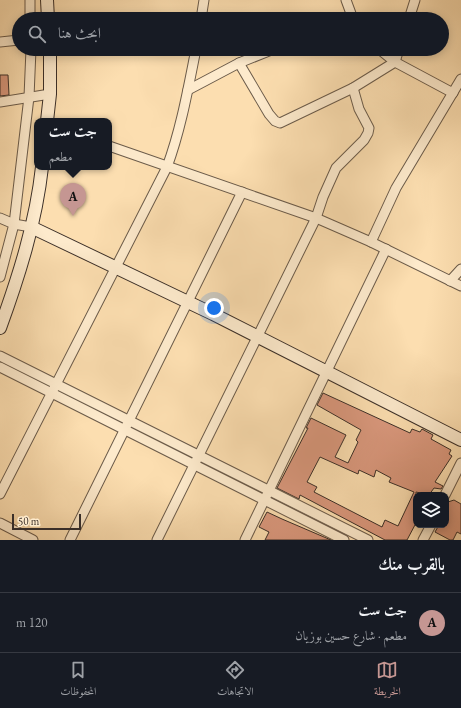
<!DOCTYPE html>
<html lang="ar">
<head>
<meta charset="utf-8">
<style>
  :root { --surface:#171b24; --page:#242831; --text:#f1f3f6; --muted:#9ea1a6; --line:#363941; --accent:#c59692 }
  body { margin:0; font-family:"EB Garamond",Amiri,serif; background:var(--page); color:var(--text); direction:rtl }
  .controls { position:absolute; right:12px; bottom:12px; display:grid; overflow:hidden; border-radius:8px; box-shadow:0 2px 10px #0003 }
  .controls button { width:36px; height:36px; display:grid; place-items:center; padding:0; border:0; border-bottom:1px solid var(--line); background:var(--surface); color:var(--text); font:20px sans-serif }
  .scale { position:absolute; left:12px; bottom:10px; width:69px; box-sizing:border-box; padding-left:4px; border:2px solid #3b2f28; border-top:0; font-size:11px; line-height:14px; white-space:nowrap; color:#3b2f28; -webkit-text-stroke:3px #fdeacc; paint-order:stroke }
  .you { position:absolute; left:214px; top:308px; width:14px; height:14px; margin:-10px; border:3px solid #fff; border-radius:50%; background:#1a73e8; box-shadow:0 0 0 6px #1a73e833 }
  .badge { display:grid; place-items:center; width:26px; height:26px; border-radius:50%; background:var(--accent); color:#111; font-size:13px; font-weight:700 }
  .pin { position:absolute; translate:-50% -33px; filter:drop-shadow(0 1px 2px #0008) }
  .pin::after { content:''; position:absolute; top:21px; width:14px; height:12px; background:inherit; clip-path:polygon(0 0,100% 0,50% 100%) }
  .popup { position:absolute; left:34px; top:118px; width:78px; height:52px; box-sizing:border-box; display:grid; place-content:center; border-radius:8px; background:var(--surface); filter:drop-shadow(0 1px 3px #0005); font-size:13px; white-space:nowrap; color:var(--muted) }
  .popup b { font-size:15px; color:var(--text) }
  .popup::after { content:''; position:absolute; left:50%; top:100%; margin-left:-8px; border:8px solid transparent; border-top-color:var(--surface) }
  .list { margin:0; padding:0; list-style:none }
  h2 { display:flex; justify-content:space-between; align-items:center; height:52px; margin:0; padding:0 16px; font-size:17px }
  h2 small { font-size:13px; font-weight:400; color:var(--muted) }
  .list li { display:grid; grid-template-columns:26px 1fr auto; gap:12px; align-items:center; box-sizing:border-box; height:60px; padding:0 16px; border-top:1px solid var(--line) }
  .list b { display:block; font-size:15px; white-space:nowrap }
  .list p { margin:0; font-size:13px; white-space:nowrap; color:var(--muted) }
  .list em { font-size:13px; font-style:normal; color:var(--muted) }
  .icon { flex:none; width:22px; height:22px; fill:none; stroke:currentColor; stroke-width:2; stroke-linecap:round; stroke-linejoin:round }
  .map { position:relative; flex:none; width:461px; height:540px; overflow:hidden; direction:ltr }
  .search { position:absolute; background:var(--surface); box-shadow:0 2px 10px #0003; left:12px; right:12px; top:12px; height:44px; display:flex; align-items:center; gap:10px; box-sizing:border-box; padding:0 14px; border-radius:22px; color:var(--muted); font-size:15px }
  .sheet { height:112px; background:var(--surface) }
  nav { display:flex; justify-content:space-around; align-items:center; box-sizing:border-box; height:56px; border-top:1px solid var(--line); background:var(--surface); font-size:11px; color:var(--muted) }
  nav a { display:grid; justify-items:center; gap:2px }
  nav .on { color:var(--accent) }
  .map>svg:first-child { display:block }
  .building { fill:#da987d; stroke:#3b2f28; fill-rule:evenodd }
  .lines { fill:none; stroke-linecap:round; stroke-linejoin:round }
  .minor-casing { stroke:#6b5b4a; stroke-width:11 }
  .secondary-casing { stroke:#3b2f28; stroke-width:14 }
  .minor { stroke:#fdeacc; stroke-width:9 }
  .secondary { stroke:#fdeacc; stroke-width:12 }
</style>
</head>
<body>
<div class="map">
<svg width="461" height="540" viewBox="0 0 461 540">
  <rect width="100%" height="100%" fill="#fcdeb0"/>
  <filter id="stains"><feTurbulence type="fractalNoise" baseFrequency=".005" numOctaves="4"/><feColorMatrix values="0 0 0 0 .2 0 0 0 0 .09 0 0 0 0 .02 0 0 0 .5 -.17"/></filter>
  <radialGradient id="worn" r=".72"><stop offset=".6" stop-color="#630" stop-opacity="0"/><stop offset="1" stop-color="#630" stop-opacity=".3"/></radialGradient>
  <g class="building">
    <path d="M0 75H8L9 95 0 96Z"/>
    <path d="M323 393 410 433 412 429 420 432 422 429 433 435 431 439 451 450 449 454 452 456 435 482 443 486 441 489 434 488 429 495 416 492V523L407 540H385L300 495 299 499 277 488 308 428H306L311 418 346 435 335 457 348 463 358 442 356 440 361 430 317 405ZM320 457 358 474 359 470 374 477 376 470 391 478 389 482 414 492 398 526 385 520 382 527 314 492 317 487 307 482Z"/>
    <path d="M454 500 461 504V534L457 532 453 540H450L435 532 439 525H446V506L448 502Z"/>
    <path d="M267 512 282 519 331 540H265L269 532 259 527Z"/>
  </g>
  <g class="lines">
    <defs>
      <g id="minor">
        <path d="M30 0V19"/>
        <path d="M346 0 353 19"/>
        <path d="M201 19 204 0"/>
        <path d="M409 19 415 0"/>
        <path d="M0 42 19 40"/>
        <path d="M379 49 395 62 453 93"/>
        <path d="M239 63 269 114 275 121 280 123 353 88 395 62 399 49"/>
        <path d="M188 90 239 63 274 49"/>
        <path d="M0 102 50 94"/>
        <path d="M109 146 316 218 371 242 461 286"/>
        <path d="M0 218 14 224 31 227"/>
        <path d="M371 242 396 188 461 79"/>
        <path d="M0 277 14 224 29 97 31 49"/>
        <path d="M450 281 461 269"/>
        <path d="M0 356 368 540"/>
        <path d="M0 367 344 540"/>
        <path d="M0 494 167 167C181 129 188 89 196 49"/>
        <path d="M445 495 461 463"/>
        <path d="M0 523 33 540"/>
        <path d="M70 540 242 192"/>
        <path d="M157 540 316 218 323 197 336 168 364 140 368 133 369 128 359 109 353 88"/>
        <path d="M245 540 386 249"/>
        <path d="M423 540 431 525"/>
      </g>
      <g id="secondary">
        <path d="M47 0 48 19"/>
        <path d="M47 121 50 94V49"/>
        <path d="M31 227 213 314 461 440"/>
        <path d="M0 328C19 276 36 222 42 167"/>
      </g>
    </defs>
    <use href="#minor" class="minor-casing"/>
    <use href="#secondary" class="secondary-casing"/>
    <use href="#minor" class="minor"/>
    <use href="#secondary" class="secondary"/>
  </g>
  <rect width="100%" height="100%" filter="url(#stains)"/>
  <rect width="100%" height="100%" fill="url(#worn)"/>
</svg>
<div class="controls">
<button><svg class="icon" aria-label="layers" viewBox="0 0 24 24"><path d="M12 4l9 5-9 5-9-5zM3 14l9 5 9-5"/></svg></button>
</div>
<div class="scale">50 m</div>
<div class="you"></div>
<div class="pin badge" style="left:73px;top:216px">A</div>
<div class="popup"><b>جت ست</b>مطعم</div>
<div class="search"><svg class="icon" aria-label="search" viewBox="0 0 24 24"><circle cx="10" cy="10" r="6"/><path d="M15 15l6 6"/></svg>ابحث هنا</div>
</div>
<section class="sheet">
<h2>بالقرب منك<small></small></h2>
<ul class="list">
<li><span class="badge">A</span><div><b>جت ست</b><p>مطعم · شارع حسين بوزيان</p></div><em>120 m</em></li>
</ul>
</section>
<nav>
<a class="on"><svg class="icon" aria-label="map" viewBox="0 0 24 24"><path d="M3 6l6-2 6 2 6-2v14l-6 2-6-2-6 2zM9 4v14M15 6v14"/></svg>الخريطة</a>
<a><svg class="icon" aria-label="directions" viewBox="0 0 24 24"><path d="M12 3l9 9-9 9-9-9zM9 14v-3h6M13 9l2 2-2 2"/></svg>الاتجاهات</a>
<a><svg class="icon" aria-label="saved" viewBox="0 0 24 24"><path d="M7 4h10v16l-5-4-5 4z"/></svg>المحفوظات</a>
</nav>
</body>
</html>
